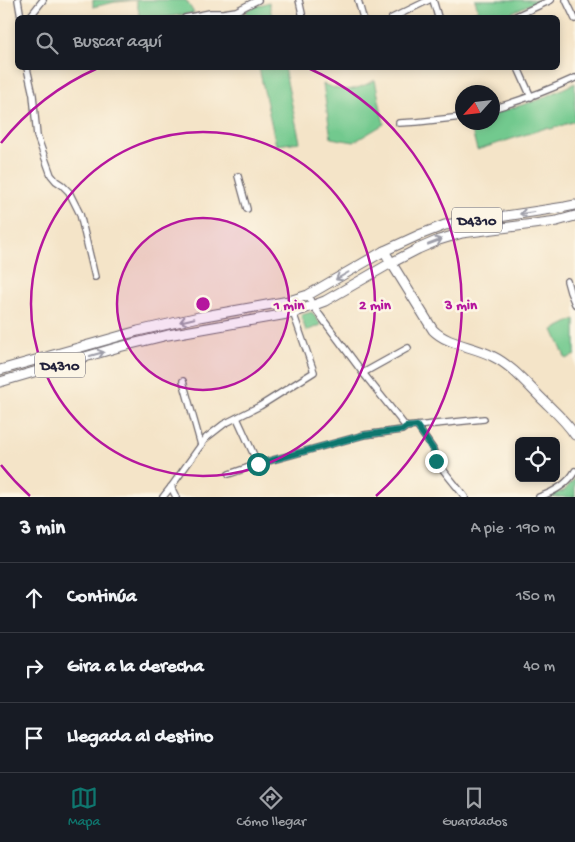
<!DOCTYPE html>
<html lang="es">
<head>
<meta charset="utf-8">
<style>
  :root { --surface:#171b24; --page:#242831; --text:#f1f3f6; --muted:#9ea1a6; --line:#363941; --accent:#0f766e }
  body { margin:0; font-family:"Gochi Hand",sans-serif; background:var(--page); color:var(--text) }
  .controls { position:absolute; right:15px; bottom:15px; display:grid; overflow:hidden; border-radius:8px; box-shadow:0 2px 8px #0003 }
  .controls button { width:45px; height:45px; display:grid; place-items:center; padding:0; border:0; border-bottom:1px solid var(--line); background:var(--surface); color:var(--text); font:25px sans-serif }
  .compass { position:absolute; left:455px; top:85px; width:45px; height:45px; border-radius:50%; background:var(--surface); box-shadow:0 2px 8px #0003; rotate:243deg }
  .stop { position:absolute; width:15px; height:15px; margin:-11px; border:4px solid #0f766e; border-radius:50%; background:#fff }
  .stop.end { background:#0f766e; border-color:#fff; box-shadow:0 1px 5px #0008 }
  .list { margin:0; padding:0; list-style:none }
  h2 { display:flex; justify-content:space-between; align-items:center; height:65px; margin:0; padding:0 20px; font-size:21px }
  h2 small { font-size:16px; font-weight:400; color:var(--muted) }
  .list li { display:grid; grid-template-columns:32px 1fr auto; gap:15px; align-items:center; box-sizing:border-box; height:70px; padding:0 20px; border-top:1px solid var(--line) }
  .list b { display:block; font-size:19px; white-space:nowrap }
  .list em { font-size:16px; font-style:normal; color:var(--muted) }
  .icon { flex:none; width:28px; height:28px; fill:none; stroke:currentColor; stroke-width:2; stroke-linecap:round; stroke-linejoin:round }
  .map { position:relative; flex:none; width:575px; height:497px; overflow:hidden }
  .search { position:absolute; background:var(--surface); box-shadow:0 2px 8px #0003; left:15px; right:15px; top:15px; height:55px; display:flex; align-items:center; gap:12px; box-sizing:border-box; padding:0 18px; border-radius:8px; color:var(--muted); font-size:19px }
  .sheet { height:275px; background:var(--surface) }
  nav { display:flex; justify-content:space-around; align-items:center; box-sizing:border-box; height:70px; border-top:1px solid var(--line); background:var(--surface); font-size:14px; color:var(--muted) }
  nav a { display:grid; justify-items:center; gap:2px }
  nav .on { color:var(--accent) }
  .map>svg:first-child { display:block }
  .green { fill:#72c98e; stroke:#4a7664 }
  .lines { fill:none; stroke-linecap:round; stroke-linejoin:round }
  .street-casing { stroke:#6c666c; stroke-width:8 }
  .secondary-casing { stroke:#6c666c; stroke-width:11 }
  .primary-casing { stroke:#6c666c; stroke-width:11 }
  .street { stroke:#fff; stroke-width:5.5 }
  .secondary { stroke:#fff; stroke-width:9 }
  .primary { stroke:#fff; stroke-width:9 }
  .oneway { stroke:#9c9ca7 }
  .route { stroke:#0f766e; stroke-width:6 }
  .ring { fill:none; stroke:#b5179e; stroke-width:2.5 }
  .labels { text-anchor:middle; stroke-width:5; stroke-linejoin:round; paint-order:stroke }
  .shield { fill:#fcf5e5; stroke:#63616e; stroke-width:1 }
  .shield-label { font-size:15px; font-weight:bold; fill:#22223b }
  .centre { fill:#b5179e; stroke:#fcf5e5; stroke-width:2.5 }
  .ring-label { font-size:15px; text-anchor:middle; font-weight:bold; fill:#b5179e; stroke:#fcf5e5; stroke-width:5; stroke-linejoin:round; paint-order:stroke }
</style>
</head>
<body>
<div class="map">
<svg width="575" height="497" viewBox="0 0 575 497">
  <rect width="100%" height="100%" fill="#fcf5e5"/>
  <filter id="ink" filterUnits="userSpaceOnUse"><feTurbulence type="fractalNoise" baseFrequency=".02" numOctaves="2"/><feDisplacementMap in="SourceGraphic" scale="10" xChannelSelector="R" yChannelSelector="G"/><feConvolveMatrix kernelMatrix="1 2 1 2 8 2 1 2 1" color-interpolation-filters="sRGB"/></filter>
  <filter id="wash" filterUnits="userSpaceOnUse"><feTurbulence type="fractalNoise" baseFrequency=".0096" numOctaves="4" result="noise"/><feDisplacementMap in="SourceGraphic" scale="20" xChannelSelector="R" yChannelSelector="G"/><feGaussianBlur stdDeviation="1.12" result="paint"/><feColorMatrix in="noise" values="0 0 0 0 0 0 0 0 0 0 0 0 0 0 0 0 0 1.4 0 .05"/><feComposite in="paint" operator="in"/></filter>
  <g filter="url(#wash)">
    <rect width="100%" height="100%" fill="#f4e4c8"/>
    <g class="green">
      <path d="M93 0H186L194 13 167 17H140L136 0 115 2 93 7Z"/>
      <path d="M475 0H539L502 17H462L478 10Z"/>
      <path d="M269 2 272 17H248L246 10Z"/>
      <path d="M259 68H284L300 142 276 145Z"/>
      <path d="M375 80 384 124 354 142 331 138 323 84C346 93 354 91 375 80Z"/>
      <path d="M575 83V121L551 129 546 128 477 150 470 123 492 122 493 114 541 99Z"/>
      <path d="M312 312 321 325 306 331 301 315Z"/>
      <path d="M575 319V355L566 359 553 330Z"/>
      <path d="M575 478V497H540L564 491Z"/>
    </g>
  </g>
  <g filter="url(#ink)">
    <g class="lines">
      <defs>
        <g id="street">
          <path d="M18 0 21 18"/>
          <path d="M299 0 303 18"/>
          <path d="M358 0 363 18"/>
          <path d="M433 0 438 17"/>
          <path d="M566 0 575 19"/>
          <path d="M29 18 43 0"/>
          <path d="M185 18 210 13H223L236 11 258 0"/>
          <path d="M392 18 429 0"/>
          <path d="M512 18 551 0"/>
          <path d="M27 68 33 95 37 136 51 175 56 181 62 185 69 192 80 214 95 277"/>
          <path d="M518 68 531 97"/>
          <path d="M492 109C522 100 547 91 575 78"/>
          <path d="M399 123 417 122 462 117"/>
          <path d="M238 176 247 209"/>
          <path d="M567 281 570 292 575 304"/>
          <path d="M308 295 313 306 363 373 406 427"/>
          <path d="M363 373 408 348"/>
          <path d="M183 381 201 445"/>
          <path d="M237 418 258 464"/>
          <path d="M417 426 433 449 436 461 465 497"/>
          <path d="M229 474 258 464 364 435 402 430 406 427 484 419"/>
          <path d="M171 487 176 497"/>
          <path d="M163 497 171 487 206 438 224 424 260 406 314 372 289 301"/>
          <path d="M539 497C554 492 567 485 575 471"/>
        </g>
        <path id="secondary" d="M384 251 433 330C448 345 473 346 492 356 511 365 526 383 541 398 553 410 566 421 575 435"/>
        <g id="primary">
          <path d="M0 370 138 331 199 317 289 301 308 295 384 251 419 235 445 225 565 207 575 205"/>
          <path d="M0 382 119 347 168 335 293 313 325 301 391 263 418 249 439 240 462 233 557 221 575 216"/>
        </g>
      </defs>
      <use href="#street" class="street-casing"/>
      <use href="#secondary" class="secondary-casing"/>
      <use href="#primary" class="primary-casing"/>
      <use href="#street" class="street"/>
      <use href="#secondary" class="secondary"/>
      <use href="#primary" class="primary"/>
    </g>
    <defs><path id="oneway-shaft" d="M-6 0H5M1.5-3L5.5 0L1.5 3" fill="none" stroke-width="1.6" stroke-linecap="round" stroke-linejoin="round" transform="scale(1.25)"/></defs>
    <g class="oneway">
      <use href="#oneway-shaft" transform="translate(527 213) rotate(172)"/>
      <use href="#oneway-shaft" transform="translate(435 242) rotate(-21)"/>
      <use href="#oneway-shaft" transform="translate(342 276) rotate(150)"/>
      <use href="#oneway-shaft" transform="translate(187 320) rotate(167)"/>
      <use href="#oneway-shaft" transform="translate(97 354) rotate(-16)"/>
    </g>
  </g>
  <g class="lines" filter="url(#ink)">
    <path class="route" d="M258 464 364 435 402 430 406 427 417 426 433 449 436 461"/>
  </g>
  <circle cx="203" cy="304" r="86" fill="#b5179e" fill-opacity=".12"/>
  <g class="ring">
    <circle cx="203" cy="304" r="86"/>
    <circle cx="203" cy="304" r="172"/>
    <path d="M30 496A258 258 0 0 1 1 465M1 143A258 258 0 0 1 98 68M308 68A258 258 0 0 1 376 496"/>
  </g>
  <g class="labels">
    <g class="shield">
      <rect x="452" y="207.5" width="50" height="25" rx="4"/>
      <rect x="35" y="352.5" width="50" height="25" rx="4"/>
    </g>
    <g class="shield-label">
      <text x="477" y="225">D4310</text>
      <text x="60" y="370">D4310</text>
    </g>
  </g>
  <circle cx="203" cy="304" r="8" class="centre"/>
  <g class="ring-label">
    <text x="289" y="309">1 min</text>
    <text x="375" y="309">2 min</text>
    <text x="461" y="309">3 min</text>
  </g>
</svg>
<div class="controls">
<button><svg class="icon" aria-label="locate" viewBox="0 0 24 24"><circle cx="12" cy="12" r="6"/><path d="M12 2v4M12 18v4M2 12h4M18 12h4"/></svg></button>
</div>
<svg class="compass" viewBox="-18 -18 36 36"><path d="M0-13l5 13h-10z" fill="#e53935"/><path d="M0 13l5-13h-10z" fill="#9ea1a6"/></svg>
<div class="stop" style="left:258px;top:464px"></div>
<div class="stop end" style="left:436px;top:461px"></div>
<div class="search"><svg class="icon" aria-label="search" viewBox="0 0 24 24"><circle cx="10" cy="10" r="6"/><path d="M15 15l6 6"/></svg>Buscar aquí</div>
</div>
<section class="sheet">
<h2>3 min<small>A pie · 190 m</small></h2>
<ul class="list">
<li><svg class="icon" aria-label="ahead" viewBox="0 0 24 24"><path d="M12 20V5M6 11l6-6 6 6"/></svg><div><b>Continúa</b></div><em>150 m</em></li>
<li><svg class="icon" aria-label="right" viewBox="0 0 24 24"><path d="M7 20v-9h11M14 6l5 5-5 5"/></svg><div><b>Gira a la derecha</b></div><em>40 m</em></li>
<li><svg class="icon" aria-label="arrive" viewBox="0 0 24 24"><path d="M6 21V4h12l-3 4 3 4H6"/></svg><div><b>Llegada al destino</b></div></li>
</ul>
</section>
<nav>
<a class="on"><svg class="icon" aria-label="map" viewBox="0 0 24 24"><path d="M3 6l6-2 6 2 6-2v14l-6 2-6-2-6 2zM9 4v14M15 6v14"/></svg>Mapa</a>
<a><svg class="icon" aria-label="directions" viewBox="0 0 24 24"><path d="M12 3l9 9-9 9-9-9zM9 14v-3h6M13 9l2 2-2 2"/></svg>Cómo llegar</a>
<a><svg class="icon" aria-label="saved" viewBox="0 0 24 24"><path d="M7 4h10v16l-5-4-5 4z"/></svg>Guardados</a>
</nav>
</body>
</html>
